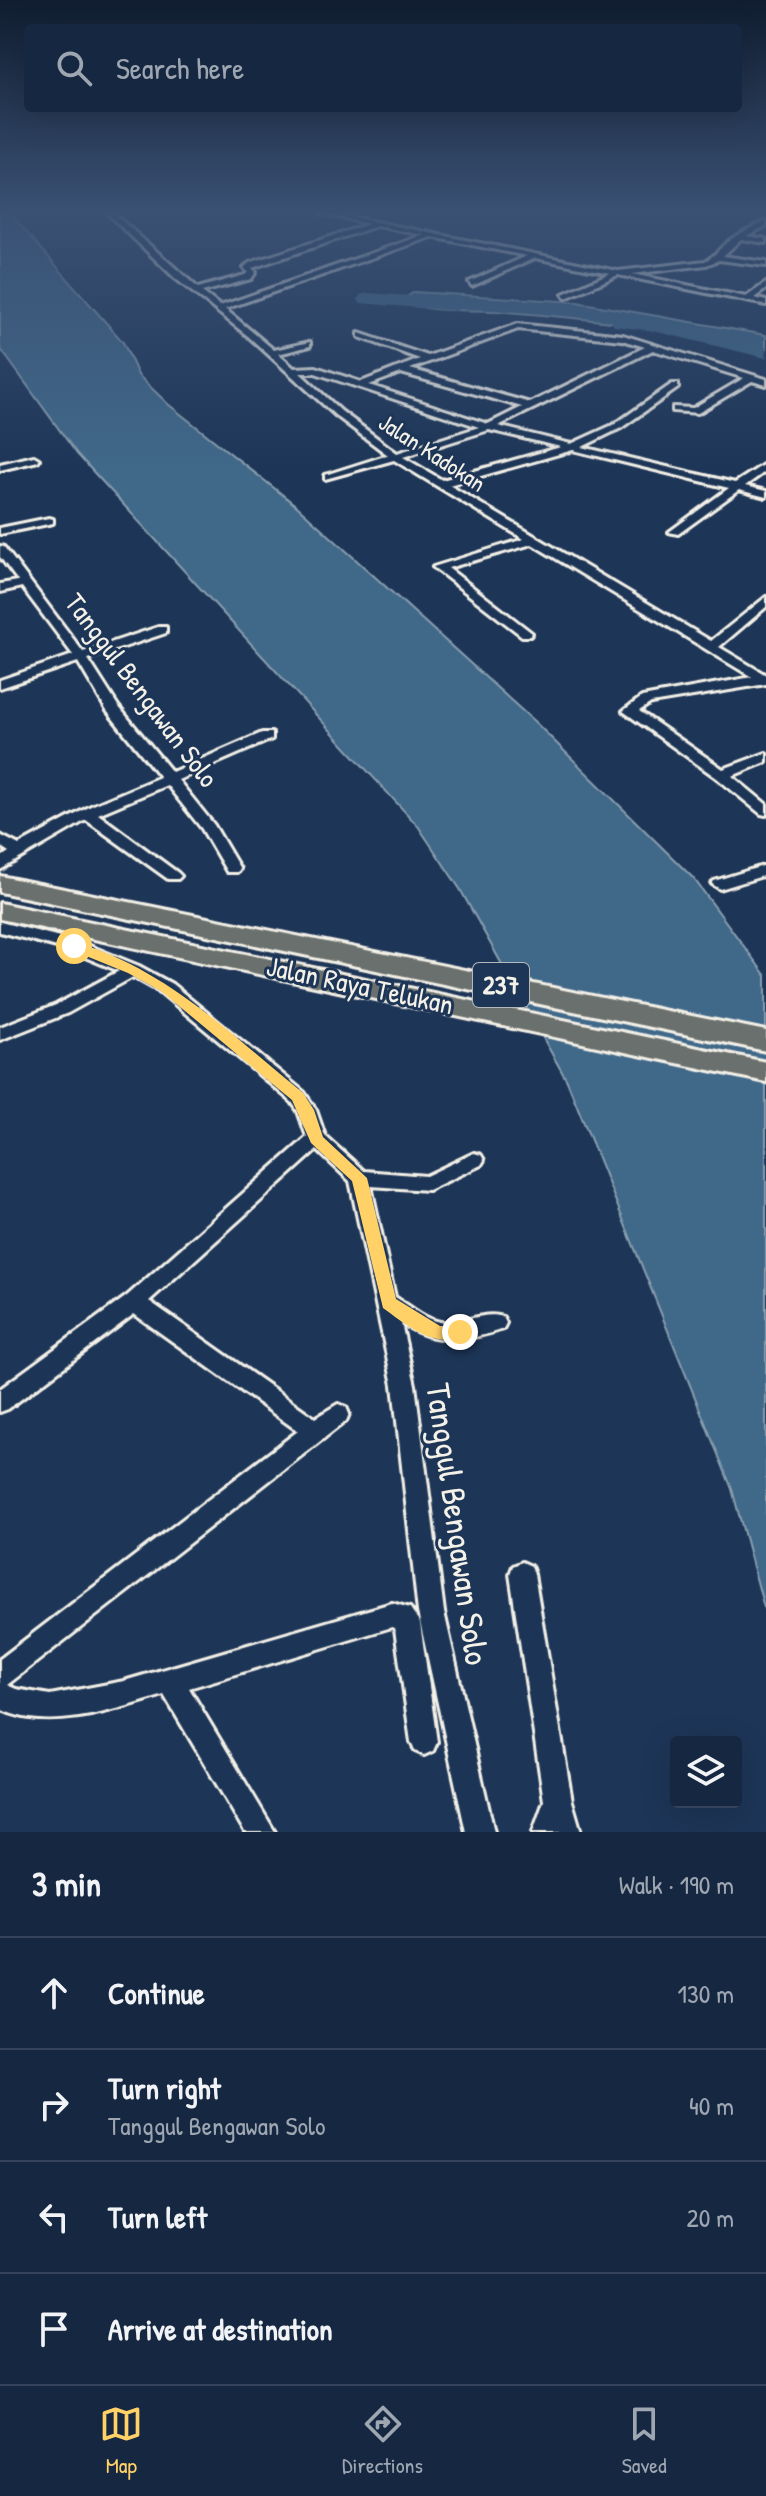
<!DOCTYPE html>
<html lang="en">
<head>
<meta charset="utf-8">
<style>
  :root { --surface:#162841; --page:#1f3048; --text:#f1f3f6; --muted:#9ea6b1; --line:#35445a; --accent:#ffd166 }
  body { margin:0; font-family:"Patrick Hand",sans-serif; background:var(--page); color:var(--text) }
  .controls { position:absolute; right:24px; bottom:24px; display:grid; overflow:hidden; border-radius:8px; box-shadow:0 8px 32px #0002 }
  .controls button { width:72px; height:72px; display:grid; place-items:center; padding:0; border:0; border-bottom:2px solid var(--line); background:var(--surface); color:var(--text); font:40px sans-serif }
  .stop { position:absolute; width:24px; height:24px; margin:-18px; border:6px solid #ffd166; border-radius:50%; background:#fff }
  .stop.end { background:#ffd166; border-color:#fff; box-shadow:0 2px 8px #0008 }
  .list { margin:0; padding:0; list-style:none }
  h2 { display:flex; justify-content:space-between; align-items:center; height:104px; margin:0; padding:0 32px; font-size:34px }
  h2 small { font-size:26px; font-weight:400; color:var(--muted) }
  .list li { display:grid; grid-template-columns:52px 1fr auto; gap:24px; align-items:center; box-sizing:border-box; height:112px; padding:0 32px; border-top:2px solid var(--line) }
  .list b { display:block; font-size:30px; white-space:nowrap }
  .list p { margin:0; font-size:26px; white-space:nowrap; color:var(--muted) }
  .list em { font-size:26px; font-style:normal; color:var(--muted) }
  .icon { flex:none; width:44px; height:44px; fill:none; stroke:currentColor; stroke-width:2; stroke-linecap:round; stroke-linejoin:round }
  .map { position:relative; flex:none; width:766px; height:1832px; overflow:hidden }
  .search { position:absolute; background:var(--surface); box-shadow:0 8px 32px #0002; left:24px; right:24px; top:24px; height:88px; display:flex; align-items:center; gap:20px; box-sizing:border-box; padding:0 28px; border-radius:8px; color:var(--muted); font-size:30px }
  .sheet { height:552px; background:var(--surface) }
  nav { display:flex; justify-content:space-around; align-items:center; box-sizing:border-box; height:112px; border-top:2px solid var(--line); background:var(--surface); font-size:22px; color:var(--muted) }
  nav a { display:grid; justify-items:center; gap:4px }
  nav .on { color:var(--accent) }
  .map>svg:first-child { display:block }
  .water { fill:#416889; stroke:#899faf; stroke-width:2 }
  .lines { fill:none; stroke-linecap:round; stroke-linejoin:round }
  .river { fill:#416889; fill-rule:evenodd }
  .street-casing { stroke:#f4f1e8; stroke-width:6 }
  .primary-casing { stroke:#f4f1e8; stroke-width:6 }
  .street { fill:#1d3557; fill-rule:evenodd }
  .primary { fill:#6b706d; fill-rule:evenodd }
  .route { fill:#ffd166 }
  .labels { text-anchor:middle; stroke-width:6; stroke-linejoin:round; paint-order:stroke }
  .far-street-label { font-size:24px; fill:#f4f1e8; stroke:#1d3557 }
  .shield { fill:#1d3557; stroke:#b4b9bc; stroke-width:2 }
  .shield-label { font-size:26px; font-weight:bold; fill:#f4f1e8 }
  .street-label { font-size:28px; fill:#f4f1e8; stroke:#1d3557 }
  .near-street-label { font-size:34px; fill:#f4f1e8; stroke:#1d3557 }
</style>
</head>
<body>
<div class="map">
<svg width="766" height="1832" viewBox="0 0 766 1832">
  <rect width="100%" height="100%" fill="#1d3557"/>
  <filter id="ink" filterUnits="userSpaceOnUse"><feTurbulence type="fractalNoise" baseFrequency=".0125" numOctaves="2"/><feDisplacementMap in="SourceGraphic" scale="16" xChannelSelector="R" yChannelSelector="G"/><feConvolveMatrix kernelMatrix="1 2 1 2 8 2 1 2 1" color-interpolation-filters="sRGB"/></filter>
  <g filter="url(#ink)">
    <g class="water">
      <path d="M0 213H10L123 342 138 375 168 404 298 507 537 724 694 879 766 976V1615L732 1489 567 1081 460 889 418 826 77 454 0 348Z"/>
      <path d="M414 292 577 302 766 335V349C677 327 585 318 493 311 473 309 416 314 404 299Z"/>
    </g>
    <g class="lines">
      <g class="river">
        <path d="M367 293 456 299 465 305 456 311 360 303 358 299 360 295Z"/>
        <path d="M621 316 654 319 766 346V358L654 331 614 326 611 322Z"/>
      </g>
      <defs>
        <g id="street">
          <path d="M107 213H113L198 288 245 275 248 272 244 268 249 263 369 224 321 213H332L618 271 705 261C716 256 720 247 730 240 741 232 754 226 766 221V226L746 236 766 239V243L741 239 723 256 766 262V266L719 260 706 265 632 274 746 297 766 283V289L754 298 766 301V305L618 275 566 298 563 294 610 273 535 258 472 286 469 282 527 256 432 237 225 309 274 350 310 342V346L278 354 294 368 316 367 361 382 420 359 359 337V333L428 356 517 324 623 335 766 379V385L752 381 698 413 673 411V407L693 408 744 378 653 350 498 426 571 444 615 424 672 384H678V388L621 428 582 447 735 483 766 463V471L745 486 766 491V497L739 490 678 534 669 532 729 488 573 450 449 485 711 641 766 597V607L719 647 766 675V684L651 703 639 711 723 769 766 753V762L732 776 766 804V815L761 814 717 778 623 711 642 697 752 677 532 544 448 568 532 633 530 636H522L433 567 524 539 394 460 325 479V475L388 455 335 415 248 336 176 279ZM377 226 424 235 220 306 202 292 251 279 256 272 252 268 255 267ZM518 329 622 340 645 347 530 403 410 369ZM300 373H315L479 427 397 453 341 411ZM401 373 522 407 488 424 369 385ZM489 430 561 447 442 480 403 457Z"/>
          <path d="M34 456 39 459 38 461 0 470V464Z"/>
          <path d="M49 518 53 519V523L0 534V528Z"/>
          <path d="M0 546 4 547 83 652 158 627H166V633L88 659 118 706 172 772 262 733H272V739L178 780 214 825 240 869 237 872H227L202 829 167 785 98 814 178 873 181 876 178 879H168L86 820 0 870V858L9 852 0 846V835L19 845 91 806 160 777 107 711 78 662 0 688V680L73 655 22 587 0 592V584L18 581 0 557Z"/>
          <path d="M766 865V875L720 889 712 884 714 881Z"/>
          <path d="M0 922 80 942 139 966 172 984 304 1092 316 1110 325 1136 364 1171 426 1176 474 1153 481 1155 484 1160 481 1165 428 1190 371 1186 395 1297C409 1305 423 1319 440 1322 460 1326 483 1310 503 1317L506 1323 503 1329C466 1342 435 1345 401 1323L415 1385 444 1612 494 1832H466L418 1612 393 1385 350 1181 317 1150 149 1301 315 1418 338 1404 346 1407 349 1414 346 1421 7 1685 16 1689 50 1695 124 1681 392 1603 410 1608 420 1623 437 1742 433 1751 424 1755 415 1751 411 1742 395 1629 392 1627 189 1688 275 1832H245L164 1695C115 1710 48 1733 0 1709V1659L298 1431 134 1314 8 1409 0 1412V1389L127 1296 307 1137 298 1111 292 1102 160 992 133 977 68 1013 0 1040V1027L56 1005 119 971 68 950 0 932Z"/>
          <path d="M522 1562 531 1566 534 1574 572 1801 581 1832H533L544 1801 510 1574 513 1566Z"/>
        </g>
        <g id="primary">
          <path d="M0 876 766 1031V1051L0 892Z"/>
          <path d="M0 903 766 1062V1082L0 919Z"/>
        </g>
      </defs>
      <use href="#street" class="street-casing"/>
      <use href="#primary" class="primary-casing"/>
      <use href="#street" class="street"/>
      <use href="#primary" class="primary"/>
    </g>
  </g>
  <linearGradient id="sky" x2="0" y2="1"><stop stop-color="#101d30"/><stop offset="0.45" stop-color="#3a5174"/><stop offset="1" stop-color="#3a5174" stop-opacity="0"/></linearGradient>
  <rect width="766" height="469" fill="url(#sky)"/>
  <path class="route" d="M74 942C166 968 230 1034 303 1093L314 1110 323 1137 367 1178 396 1299 440 1326 466 1327 469 1332 466 1337C433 1348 408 1326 383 1308L352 1181 311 1143 292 1100 161 991 128 973 69 949 67 946Z"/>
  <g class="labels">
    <g class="far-street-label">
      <text transform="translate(432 453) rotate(33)" y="8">Jalan Kadokan</text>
    </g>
    <rect class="shield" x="473" y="963" width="56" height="44" rx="6"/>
    <g class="shield-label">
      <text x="501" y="994">237</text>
    </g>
    <g class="street-label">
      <text transform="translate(142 690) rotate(53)" y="10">Tanggul Bengawan Solo</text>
      <text transform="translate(360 985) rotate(12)" y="10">Jalan Raya Telukan</text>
    </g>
    <g class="near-street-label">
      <text transform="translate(458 1524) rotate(82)" y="12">Tanggul Bengawan Solo</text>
    </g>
  </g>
</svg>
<div class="controls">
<button><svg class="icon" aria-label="layers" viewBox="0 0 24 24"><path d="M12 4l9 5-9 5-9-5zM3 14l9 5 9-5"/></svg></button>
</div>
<div class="stop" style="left:74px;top:946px"></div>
<div class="stop end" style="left:460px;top:1332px"></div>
<div class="search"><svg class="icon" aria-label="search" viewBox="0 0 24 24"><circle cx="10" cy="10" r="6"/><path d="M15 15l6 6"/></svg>Search here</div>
</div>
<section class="sheet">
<h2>3 min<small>Walk · 190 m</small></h2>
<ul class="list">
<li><svg class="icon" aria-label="ahead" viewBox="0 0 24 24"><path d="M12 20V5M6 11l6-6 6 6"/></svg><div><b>Continue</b></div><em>130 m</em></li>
<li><svg class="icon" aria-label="right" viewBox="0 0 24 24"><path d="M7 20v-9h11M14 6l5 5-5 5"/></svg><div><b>Turn right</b><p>Tanggul Bengawan Solo</p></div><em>40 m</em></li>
<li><svg class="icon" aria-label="left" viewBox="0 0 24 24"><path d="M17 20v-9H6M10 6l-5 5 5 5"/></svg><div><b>Turn left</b></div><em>20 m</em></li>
<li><svg class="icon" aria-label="arrive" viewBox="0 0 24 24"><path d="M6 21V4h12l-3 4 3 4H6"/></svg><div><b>Arrive at destination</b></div></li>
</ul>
</section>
<nav>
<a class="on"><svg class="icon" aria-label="map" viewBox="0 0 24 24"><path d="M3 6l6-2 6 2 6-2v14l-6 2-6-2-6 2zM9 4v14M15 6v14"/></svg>Map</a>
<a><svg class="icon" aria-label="directions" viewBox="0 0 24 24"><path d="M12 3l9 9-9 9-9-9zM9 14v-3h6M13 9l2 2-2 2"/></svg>Directions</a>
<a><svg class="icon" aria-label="saved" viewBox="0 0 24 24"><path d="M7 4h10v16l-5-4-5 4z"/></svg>Saved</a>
</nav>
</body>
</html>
